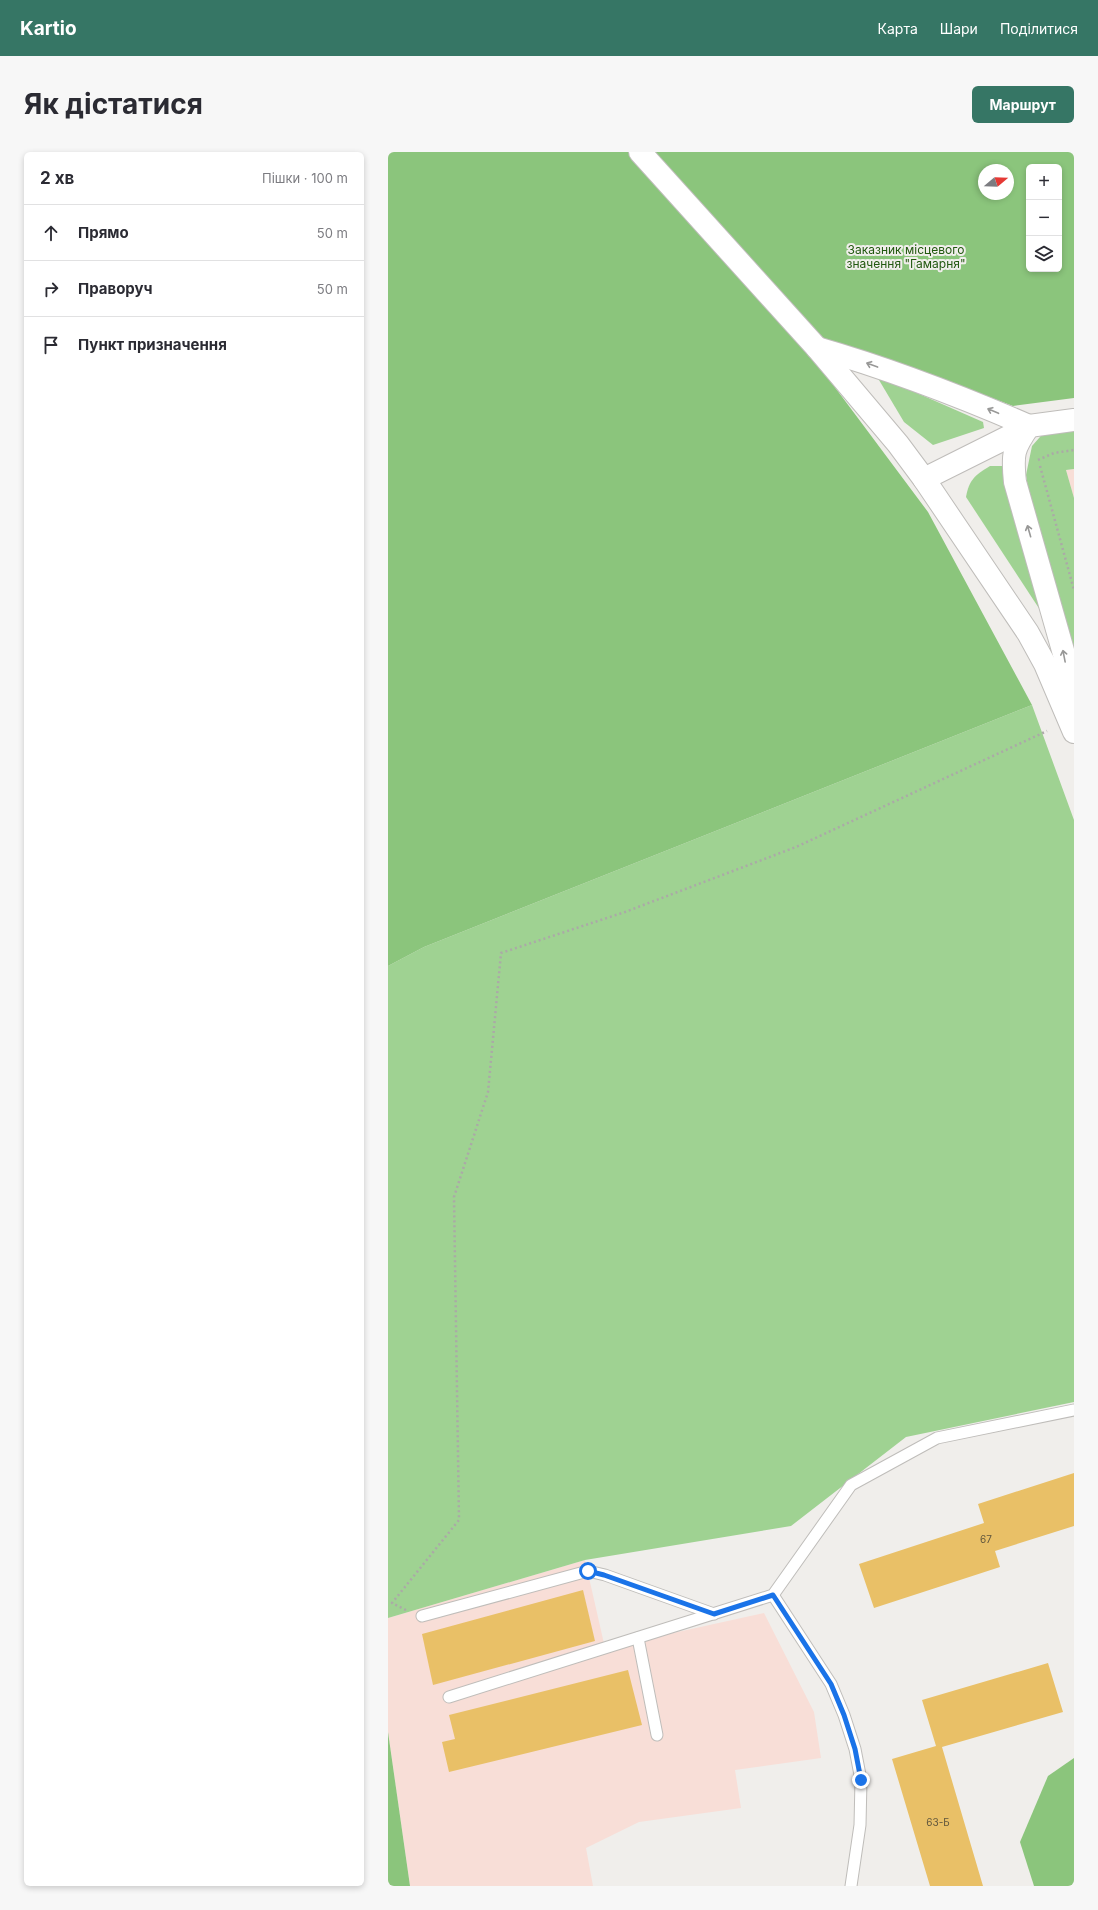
<!DOCTYPE html>
<html lang="uk">
<head>
<meta charset="utf-8">
<style>
  :root { --surface:#fff; --page:#f7f7f7; --text:#2b2b33; --muted:#7c7c81; --line:#e1e1e2; --accent:#367665 }
  body { margin:0; font-family:Inter,sans-serif; background:var(--page); color:var(--text) }
  .controls { position:absolute; right:12px; top:12px; display:grid; overflow:hidden; border-radius:6px; box-shadow:0 2px 6px #0003 }
  .controls button { width:36px; height:36px; display:grid; place-items:center; padding:0; border:0; border-bottom:1px solid var(--line); background:var(--surface); color:var(--text); font:20px sans-serif }
  .compass { position:absolute; left:590px; top:12px; width:36px; height:36px; border-radius:50%; background:var(--surface); box-shadow:0 2px 6px #0003; rotate:71deg }
  .stop { position:absolute; width:12px; height:12px; margin:-9px; border:3px solid #1a73e8; border-radius:50%; background:#fff }
  .stop.end { background:#1a73e8; border-color:#fff; box-shadow:0 1px 4px #0008 }
  .list { margin:0; padding:0; list-style:none }
  h2 { display:flex; justify-content:space-between; align-items:center; height:52px; margin:0; padding:0 16px; font-size:17px }
  h2 small { font-size:13px; font-weight:400; color:var(--muted) }
  .list li { display:grid; grid-template-columns:26px 1fr auto; gap:12px; align-items:center; box-sizing:border-box; height:56px; padding:0 16px; border-top:1px solid var(--line) }
  .list b { display:block; font-size:15px; white-space:nowrap }
  .list em { font-size:13px; font-style:normal; color:var(--muted) }
  .icon { flex:none; width:22px; height:22px; fill:none; stroke:currentColor; stroke-width:2; stroke-linecap:round; stroke-linejoin:round }
  .map { position:relative; flex:none; width:686px; height:1734px; overflow:hidden; border-radius:6px }
  header { display:flex; align-items:center; gap:24px; box-sizing:border-box; height:56px; padding:0 20px; background:var(--accent); color:#fff }
  header strong { font-size:19px }
  nav { display:flex; gap:22px; margin-inline-start:auto; font-size:14px }
  .intro { display:flex; align-items:center; justify-content:space-between; box-sizing:border-box; height:96px; padding:0 24px }
  h1 { margin:0; font-size:28px }
  .button { padding:10px 18px; border-radius:6px; background:var(--accent); color:#fff; font-size:14px; font-weight:700 }
  main { display:flex; gap:24px; padding:0 24px }
  aside { flex:1; background:var(--surface); border-radius:6px; box-shadow:0 2px 6px #0003 }
  .map>svg:first-child { display:block }
  .industrial { fill:#f8ded7 }
  .green { fill:#9fd292 }
  .forest { fill:#8bc57c; fill-rule:evenodd }
  .building { fill:#e9c067 }
  .lines { fill:none; stroke-linecap:round; stroke-linejoin:round }
  .service-casing { stroke:#bfbdba; stroke-width:13 }
  .minor-casing { stroke:#bfbdba; stroke-width:24 }
  .tertiary-casing { stroke:#bfbdba; stroke-width:24 }
  .path { stroke:#aba9a7; stroke-width:2.5; stroke-dasharray:2 3; stroke-linecap:butt }
  .service { stroke:#fff; stroke-width:11 }
  .minor { stroke:#fff; stroke-width:22 }
  .tertiary { stroke:#fff; stroke-width:22 }
  .oneway { stroke:#989897 }
  .route { stroke:#1a73e8; stroke-width:5 }
  .labels { text-anchor:middle; stroke-width:4; stroke-linejoin:round; paint-order:stroke }
  .number-label { font-size:10px; fill:#5f553d }
  .park-label { font-size:12px; fill:#21580f; stroke:#f0eeeb }
</style>
</head>
<body>
<header>
<strong>Kartio</strong>
<nav><a>Карта</a><a>Шари</a><a>Поділитися</a></nav>
</header>
<div class="intro"><h1>Як дістатися</h1><a class="button">Маршрут</a></div>
<main>
<aside>
<h2>2 хв<small>Пішки · 100 m</small></h2>
<ul class="list">
<li><svg class="icon" aria-label="ahead" viewBox="0 0 24 24"><path d="M12 20V5M6 11l6-6 6 6"/></svg><div><b>Прямо</b></div><em>50 m</em></li>
<li><svg class="icon" aria-label="right" viewBox="0 0 24 24"><path d="M7 20v-9h11M14 6l5 5-5 5"/></svg><div><b>Праворуч</b></div><em>50 m</em></li>
<li><svg class="icon" aria-label="arrive" viewBox="0 0 24 24"><path d="M6 21V4h12l-3 4 3 4H6"/></svg><div><b>Пункт призначення</b></div></li>
</ul>
</aside>
<div class="map">
<svg width="686" height="1734" viewBox="0 0 686 1734">
  <rect width="100%" height="100%" fill="#f0eeeb"/>
  <g class="industrial">
    <path d="M686 317V346L678 318Z"/>
    <path d="M197 1408 217 1496 376 1461 426 1560 433 1606 347 1618 353 1656 251 1670 198 1696 205 1734H22L0 1580V1466Z"/>
  </g>
  <g class="green">
    <path d="M488 223 595 270 596 276 545 293 516 270Z"/>
    <path d="M686 274V317L678 318 686 346V499L641 342 638 323 644 294 659 277Z"/>
    <path d="M602 314H614L616 317 656 464 578 345C581 328 587 323 602 314Z"/>
    <path d="M644 553 686 668V1250L518 1285 403 1374 197 1408 0 1466V814L36 795Z"/>
  </g>
  <g class="forest">
    <path d="M0 0H686V246L625 254 523 215 461 194 444 214 440 226 540 360 644 553 36 795 0 814ZM641 15H671V117H641ZM596 18H620V42H596Z"/>
    <path d="M0 1580 22 1734H0Z"/>
    <path d="M686 1606V1734H646L632 1690 660 1624Z"/>
  </g>
  <g class="building">
    <path d="M686 1321V1374L607 1399 612 1415 486 1456 471 1412 596 1371 590 1352Z"/>
    <path d="M195 1438 207 1489 45 1533 34 1482Z"/>
    <path d="M660 1511 675 1560 554 1595 595 1734H542L504 1607 548 1594 534 1548Z"/>
    <path d="M240 1518 254 1573 61 1620 54 1590 67 1587 61 1563Z"/>
  </g>
  <g class="lines">
    <defs>
      <g id="service">
        <path d="M385 1443 443 1532 456 1563 467 1597 473 1628 472 1673 463 1734"/>
        <path d="M34 1464 200 1419 217 1423 326 1462"/>
        <path d="M250 1486 269 1583"/>
        <path d="M61 1545 385 1443 463 1333 549 1286 686 1258"/>
      </g>
      <path id="minor" d="M641 274 686 268"/>
      <g id="tertiary">
        <path d="M252 0 429 196 510 292 536 327 640 481 657 512 686 580"/>
        <path d="M429 196C502 217 572 244 641 274"/>
        <path d="M641 274C625 297 624 302 627 330L676 502 684 555"/>
        <path d="M536 327 640 275"/>
      </g>
    </defs>
    <use href="#service" class="service-casing"/>
    <use href="#minor" class="minor-casing"/>
    <use href="#tertiary" class="tertiary-casing"/>
    <g class="path">
      <path d="M650 308 666 301 686 298"/>
      <path d="M652 314 686 438"/>
      <path d="M18 1458 4 1451 71 1368 66 1045 100 940 113 801 237 760 408 695 659 579"/>
    </g>
    <use href="#service" class="service"/>
    <use href="#minor" class="minor"/>
    <use href="#tertiary" class="tertiary"/>
  </g>
  <defs><path id="oneway-shaft" d="M-6 0H5M1.5-3L5.5 0L1.5 3" fill="none" stroke-width="1.6" stroke-linecap="round" stroke-linejoin="round"/></defs>
  <g class="oneway">
    <use href="#oneway-shaft" transform="translate(484 213) rotate(-160)"/>
    <use href="#oneway-shaft" transform="translate(605 259) rotate(-157)"/>
    <use href="#oneway-shaft" transform="translate(641 379) rotate(-106)"/>
    <use href="#oneway-shaft" transform="translate(676 504) rotate(-101)"/>
  </g>
  <g class="lines">
    <path class="route" d="M200 1419 216 1423 326 1462 385 1443 443 1532 456 1563 467 1597 473 1628"/>
  </g>
  <g class="labels">
    <g class="number-label">
      <text x="598" y="1391">67</text>
      <text x="550" y="1674">63-Б</text>
    </g>
    <g class="park-label">
      <text x="518" y="102">Заказник місцевого<tspan x="518" dy="14">значення "Гамарня"</tspan></text>
    </g>
  </g>
</svg>
<div class="controls">
<button>+</button>
<button>−</button>
<button><svg class="icon" aria-label="layers" viewBox="0 0 24 24"><path d="M12 4l9 5-9 5-9-5zM3 14l9 5 9-5"/></svg></button>
</div>
<svg class="compass" viewBox="-18 -18 36 36"><path d="M0-13l5 13h-10z" fill="#e53935"/><path d="M0 13l5-13h-10z" fill="#7c7c81"/></svg>
<div class="stop" style="left:200px;top:1419px"></div>
<div class="stop end" style="left:473px;top:1628px"></div>
</div>
</main>
</body>
</html>
